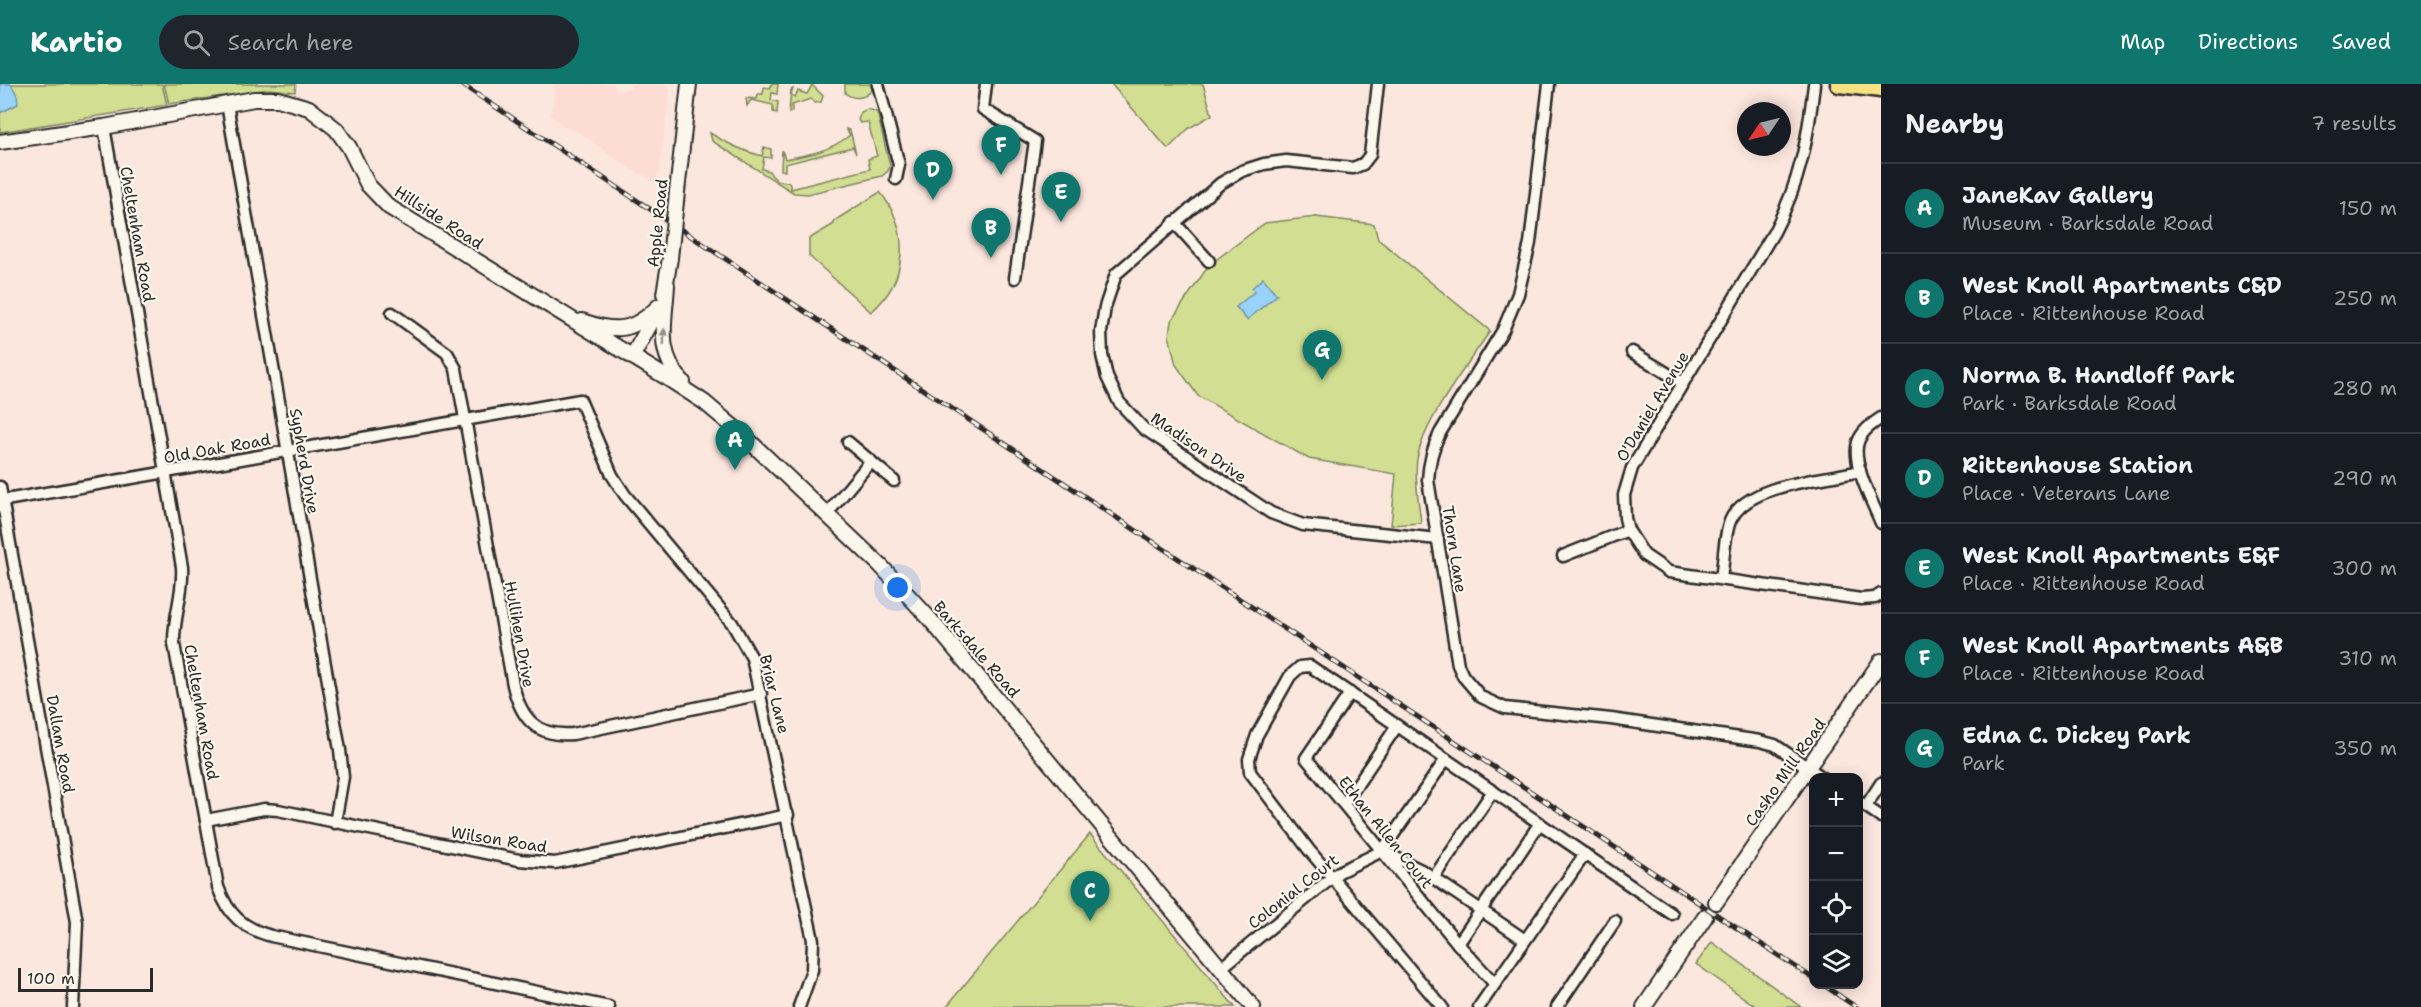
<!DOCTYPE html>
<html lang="en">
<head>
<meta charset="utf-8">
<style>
  :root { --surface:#171b24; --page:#20242c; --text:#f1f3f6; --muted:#9ea1a6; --line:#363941; --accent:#0f766e }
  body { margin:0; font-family:"Shantell Sans",sans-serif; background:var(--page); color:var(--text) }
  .controls { position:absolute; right:18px; bottom:18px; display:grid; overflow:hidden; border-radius:12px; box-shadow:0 3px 15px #0003 }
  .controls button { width:54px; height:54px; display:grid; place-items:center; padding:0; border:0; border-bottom:2px solid var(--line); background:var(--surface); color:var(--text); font:30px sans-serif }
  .compass { position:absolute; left:1737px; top:18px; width:54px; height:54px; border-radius:50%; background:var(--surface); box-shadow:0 3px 15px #0003; rotate:235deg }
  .scale { position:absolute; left:18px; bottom:15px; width:135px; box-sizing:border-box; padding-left:6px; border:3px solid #2b2b2b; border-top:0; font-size:16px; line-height:21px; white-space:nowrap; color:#2b2b2b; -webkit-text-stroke:4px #fbf7ec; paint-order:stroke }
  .you { position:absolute; left:898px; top:504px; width:21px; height:21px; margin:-15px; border:4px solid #fff; border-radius:50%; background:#1a73e8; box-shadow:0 0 0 9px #1a73e833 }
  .badge { display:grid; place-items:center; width:39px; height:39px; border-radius:50%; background:var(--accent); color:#fff; font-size:20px; font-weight:700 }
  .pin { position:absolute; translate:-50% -50px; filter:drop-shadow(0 2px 3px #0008) }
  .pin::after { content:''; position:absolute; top:32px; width:21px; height:18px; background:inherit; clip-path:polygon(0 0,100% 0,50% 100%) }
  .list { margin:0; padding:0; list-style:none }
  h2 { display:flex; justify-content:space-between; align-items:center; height:78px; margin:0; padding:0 24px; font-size:26px }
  h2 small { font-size:20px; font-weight:400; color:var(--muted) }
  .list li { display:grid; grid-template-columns:39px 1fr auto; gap:18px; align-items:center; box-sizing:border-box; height:90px; padding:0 24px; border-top:2px solid var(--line) }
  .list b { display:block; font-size:22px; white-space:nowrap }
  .list p { margin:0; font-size:20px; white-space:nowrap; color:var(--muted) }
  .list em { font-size:20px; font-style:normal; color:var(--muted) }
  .icon { flex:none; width:33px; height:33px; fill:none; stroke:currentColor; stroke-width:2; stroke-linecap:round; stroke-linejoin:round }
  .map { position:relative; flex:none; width:1881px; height:923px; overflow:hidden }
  header { display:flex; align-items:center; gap:36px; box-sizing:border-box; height:84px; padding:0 30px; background:var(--accent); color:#fff }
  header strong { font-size:28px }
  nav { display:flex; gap:33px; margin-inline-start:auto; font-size:21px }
  .search { width:420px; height:54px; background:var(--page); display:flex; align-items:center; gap:15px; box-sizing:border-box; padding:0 21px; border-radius:33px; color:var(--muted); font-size:22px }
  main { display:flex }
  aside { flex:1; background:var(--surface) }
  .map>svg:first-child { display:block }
  .built { fill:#fddcd4 }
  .green { fill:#d2df92; stroke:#7e855e; stroke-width:1.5 }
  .water { fill:#99d3f9; stroke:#6d90a7; stroke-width:1.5 }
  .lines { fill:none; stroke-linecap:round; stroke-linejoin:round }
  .minor-casing { stroke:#2b2b2b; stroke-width:15 }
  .tertiary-casing { stroke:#2b2b2b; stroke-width:18 }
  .primary-casing { stroke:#2b2b2b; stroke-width:21 }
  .minor { stroke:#fbf7ec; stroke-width:10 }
  .tertiary { stroke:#fbf7ec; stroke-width:14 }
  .primary { stroke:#f6e281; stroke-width:16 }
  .rail-casing { stroke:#2b2b2b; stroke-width:5 }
  .rail { stroke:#fbf7ec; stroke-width:3; stroke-dasharray:9; stroke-linecap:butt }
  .tertiary-bridge-casing { stroke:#2b2b2b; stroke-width:18; stroke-linecap:butt }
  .tertiary-bridge { stroke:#fbf7ec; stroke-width:14 }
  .oneway { fill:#93918c }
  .labels { text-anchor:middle; stroke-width:4.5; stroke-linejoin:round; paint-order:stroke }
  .street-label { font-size:16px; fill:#2b2b2b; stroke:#fbf7ec }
</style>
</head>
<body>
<header>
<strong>Kartio</strong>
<div class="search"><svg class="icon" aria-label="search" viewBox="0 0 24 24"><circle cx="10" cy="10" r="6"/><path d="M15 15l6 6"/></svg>Search here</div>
<nav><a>Map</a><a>Directions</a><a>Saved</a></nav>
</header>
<main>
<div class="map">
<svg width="1881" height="923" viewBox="0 0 1881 923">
  <rect width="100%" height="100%" fill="#fce7de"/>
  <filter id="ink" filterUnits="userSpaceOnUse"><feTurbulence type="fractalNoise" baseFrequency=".0167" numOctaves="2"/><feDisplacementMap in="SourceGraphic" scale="12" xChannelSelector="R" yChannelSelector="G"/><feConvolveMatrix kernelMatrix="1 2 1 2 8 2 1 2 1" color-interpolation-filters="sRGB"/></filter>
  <g filter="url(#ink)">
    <path class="built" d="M555 0H614L616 7 631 4 630 0H664L670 6 658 93 655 97 627 83 576 46 567 45 551 32Z"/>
    <g class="green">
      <path d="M0 0H162L167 21 0 48Z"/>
      <path d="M164 0H296L295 8 270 5 169 20Z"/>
      <path d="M771 0H778L777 10 772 9 771 16 778 18 777 29 773 28V21L751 16 747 22 746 14 757 15 758 10H763L764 3 770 4Z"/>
      <path d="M845 0H870L872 6C864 15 854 16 845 9Z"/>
      <path d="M1111 0H1203L1212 31 1189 44 1168 65Z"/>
      <path d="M812 1 823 12 821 18 815 19 811 15 792 21V27L789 29 791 6 793 5 791 11 795 13 798 7 807 10Z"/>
      <path d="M868 25 877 28 890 82 888 87 882 92 808 110 794 109 712 57 710 49C727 60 743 67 762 72L764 63 771 65V74L764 73 762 85 769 87C773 95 780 99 789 98L791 105 870 85 868 75 877 72 868 38 860 39 858 36 861 28Z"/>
      <path d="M846 45 850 46 856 70 853 63 785 80V87L781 86 782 66 785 75C809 71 830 67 850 51Z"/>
      <path d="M880 108C910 145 909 196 871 228L809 172V155L834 140V137Z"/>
      <path d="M1316 133 1374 140 1378 155 1490 247C1468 280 1424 336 1417 375 1414 395 1419 419 1421 439L1391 441 1396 390 1309 375 1198 312 1176 281 1169 252 1171 237 1209 181 1265 139Z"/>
      <path d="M1090 750 1235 923H946Z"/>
      <path d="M1712 858 1801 923H1757L1696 880Z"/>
    </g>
    <g class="water">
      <path d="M0 0H11L17 11 18 20 0 29Z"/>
      <path d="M1263 194 1277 211 1247 236 1236 223 1254 208 1252 204Z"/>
    </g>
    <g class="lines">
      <defs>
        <g id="minor">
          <path d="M878 0 899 81 896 95"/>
          <path d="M986 0 983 25 1035 57 1015 194"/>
          <path d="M1378 0 1370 71 1363 80 1353 84 1286 77 1264 80 1242 87 1221 99 1116 190 1105 223 1101 248 1102 271 1107 293 1119 318 1143 344 1271 429 1303 441 1438 455"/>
          <path d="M1549 0 1530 159 1518 210 1503 246 1440 349C1432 365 1429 378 1428 396L1458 581 1463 592 1481 613 1505 624 1611 635 1760 657 1775 661 1823 694"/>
          <path d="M1814 0C1808 55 1800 99 1774 148L1632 384 1624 411 1625 434 1628 446 1644 471 1669 488 1861 515 1875 514 1881 510"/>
          <path d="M227 20 340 666 343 693 335 739"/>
          <path d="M104 43 182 483C184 510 173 533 174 560L218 803C228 831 243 844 271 852L609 923"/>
          <path d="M1174 138 1209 177"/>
          <path d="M392 229 447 269 456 285 513 601C521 635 537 653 573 650L761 610"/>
          <path d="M1632 268 1683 299"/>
          <path d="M1881 334C1872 340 1862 347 1858 358 1851 379 1873 419 1881 439"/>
          <path d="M848 358 894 397"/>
          <path d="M0 403 77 838 73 923"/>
          <path d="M0 417 580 316 612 391 625 411 732 539 752 574 813 856 812 886 799 923"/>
          <path d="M827 430 871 377"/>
          <path d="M1563 472 1628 446"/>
          <path d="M1721 494C1724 478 1724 449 1731 435 1749 399 1823 396 1860 387"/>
          <path d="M1350 609 1306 674 1458 860 1494 899"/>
          <path d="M1858 717 1881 733"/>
          <path d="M1344 720 1397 642"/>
          <path d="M1866 722 1881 699"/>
          <path d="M206 736 264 725 278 726 519 776 555 779 788 731"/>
          <path d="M1382 767 1446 675"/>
          <path d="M1434 793 1493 707"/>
          <path d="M1458 860 1540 739"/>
          <path d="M1221 884 1339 788 1382 767 1423 787 1525 856"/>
          <path d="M1442 923 1309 766 1250 688 1249 675 1257 651 1290 592 1300 583 1310 582 1672 830"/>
          <path d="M1479 923 1585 770"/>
          <path d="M1557 923 1615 837"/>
        </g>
        <g id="tertiary">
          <path d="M0 58 104 43 254 15H278L309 24 336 45 349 63 368 101 389 123 664 292 704 318 743 351 880 481 929 534 1253 923"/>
          <path d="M677 108 689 0"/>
          <path d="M667 201C665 239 655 268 683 298"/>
          <path d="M664 210 670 174"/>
          <path d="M582 237C616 249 633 248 659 222"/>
          <path d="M632 273 657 228"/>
          <path d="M1716 818 1881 577"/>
          <path d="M1644 923 1705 833"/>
        </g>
        <path id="primary" d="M1839 0 1881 5"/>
      </defs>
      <use href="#minor" class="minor-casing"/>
      <use href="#tertiary" class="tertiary-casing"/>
      <use href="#primary" class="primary-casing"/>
      <use href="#minor" class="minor"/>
      <use href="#tertiary" class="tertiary"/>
      <use href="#primary" class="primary"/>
      <defs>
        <g id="rail">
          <path d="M461 0 1814 895"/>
          <path d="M1822 900 1856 923"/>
        </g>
      </defs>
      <use href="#rail" class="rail-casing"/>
      <use href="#rail" class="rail"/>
      <defs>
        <path id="tertiary-bridge" d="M670 174 677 108"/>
      </defs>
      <use href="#tertiary-bridge" class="tertiary-bridge-casing"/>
      <use href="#tertiary-bridge" class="tertiary-bridge"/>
    </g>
    <defs><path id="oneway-solid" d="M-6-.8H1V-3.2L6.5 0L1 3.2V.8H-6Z" transform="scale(1.5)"/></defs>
    <use class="oneway" href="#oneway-solid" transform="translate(664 253) rotate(-88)"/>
  </g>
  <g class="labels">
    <g class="street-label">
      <text transform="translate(439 133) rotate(33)" y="6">Hillside Road</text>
      <text transform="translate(657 139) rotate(-84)" y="6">Apple Road</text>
      <text transform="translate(138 150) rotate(80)" y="6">Cheltenham Road</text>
      <text transform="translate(1652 322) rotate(-59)" y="6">O'Daniel Avenue</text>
      <text transform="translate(1199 363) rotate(34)" y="6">Madison Drive</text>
      <text transform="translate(217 364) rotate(-10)" y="6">Old Oak Road</text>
      <text transform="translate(305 377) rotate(80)" y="6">Sypherd Drive</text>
      <text transform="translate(1455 465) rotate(81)" y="6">Thorn Lane</text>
      <text transform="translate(520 550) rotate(80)" y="6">Hullihen Drive</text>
      <text transform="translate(977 565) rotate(49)" y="6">Barksdale Road</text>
      <text transform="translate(775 610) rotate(76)" y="6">Briar Lane</text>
      <text transform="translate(202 628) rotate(80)" y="6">Cheltenham Road</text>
      <text transform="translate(61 660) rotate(80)" y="6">Dallam Road</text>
      <text transform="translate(1785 688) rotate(-55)" y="6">Casho Mill Road</text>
      <text transform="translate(1386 748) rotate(51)" y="6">Ethan Allen Court</text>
      <text transform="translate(499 755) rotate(9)" y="6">Wilson Road</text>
      <text transform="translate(1293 807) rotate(-38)" y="6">Colonial Court</text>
    </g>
  </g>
</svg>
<div class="controls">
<button>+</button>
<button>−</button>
<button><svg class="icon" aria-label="locate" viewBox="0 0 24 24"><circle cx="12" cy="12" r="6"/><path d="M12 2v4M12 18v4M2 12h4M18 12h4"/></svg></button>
<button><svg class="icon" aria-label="layers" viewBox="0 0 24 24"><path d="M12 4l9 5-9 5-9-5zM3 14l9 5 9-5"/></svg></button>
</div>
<svg class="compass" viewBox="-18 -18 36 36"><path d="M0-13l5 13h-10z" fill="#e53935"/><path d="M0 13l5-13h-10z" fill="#9ea1a6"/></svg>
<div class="scale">100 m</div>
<div class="you"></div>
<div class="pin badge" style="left:735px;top:386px">A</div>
<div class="pin badge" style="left:991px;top:174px">B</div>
<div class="pin badge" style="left:1090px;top:837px">C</div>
<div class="pin badge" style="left:933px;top:116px">D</div>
<div class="pin badge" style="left:1061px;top:138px">E</div>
<div class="pin badge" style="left:1001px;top:91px">F</div>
<div class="pin badge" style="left:1322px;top:296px">G</div>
</div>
<aside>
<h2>Nearby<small>7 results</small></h2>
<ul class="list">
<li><span class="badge">A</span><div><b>JaneKav Gallery</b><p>Museum · Barksdale Road</p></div><em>150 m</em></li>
<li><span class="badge">B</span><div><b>West Knoll Apartments C&amp;D</b><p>Place · Rittenhouse Road</p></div><em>250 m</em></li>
<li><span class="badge">C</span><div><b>Norma B. Handloff Park</b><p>Park · Barksdale Road</p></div><em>280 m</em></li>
<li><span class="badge">D</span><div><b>Rittenhouse Station</b><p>Place · Veterans Lane</p></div><em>290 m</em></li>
<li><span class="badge">E</span><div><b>West Knoll Apartments E&amp;F</b><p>Place · Rittenhouse Road</p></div><em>300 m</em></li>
<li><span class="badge">F</span><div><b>West Knoll Apartments A&amp;B</b><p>Place · Rittenhouse Road</p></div><em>310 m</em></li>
<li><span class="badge">G</span><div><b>Edna C. Dickey Park</b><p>Park</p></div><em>350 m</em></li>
</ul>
</aside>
</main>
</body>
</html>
